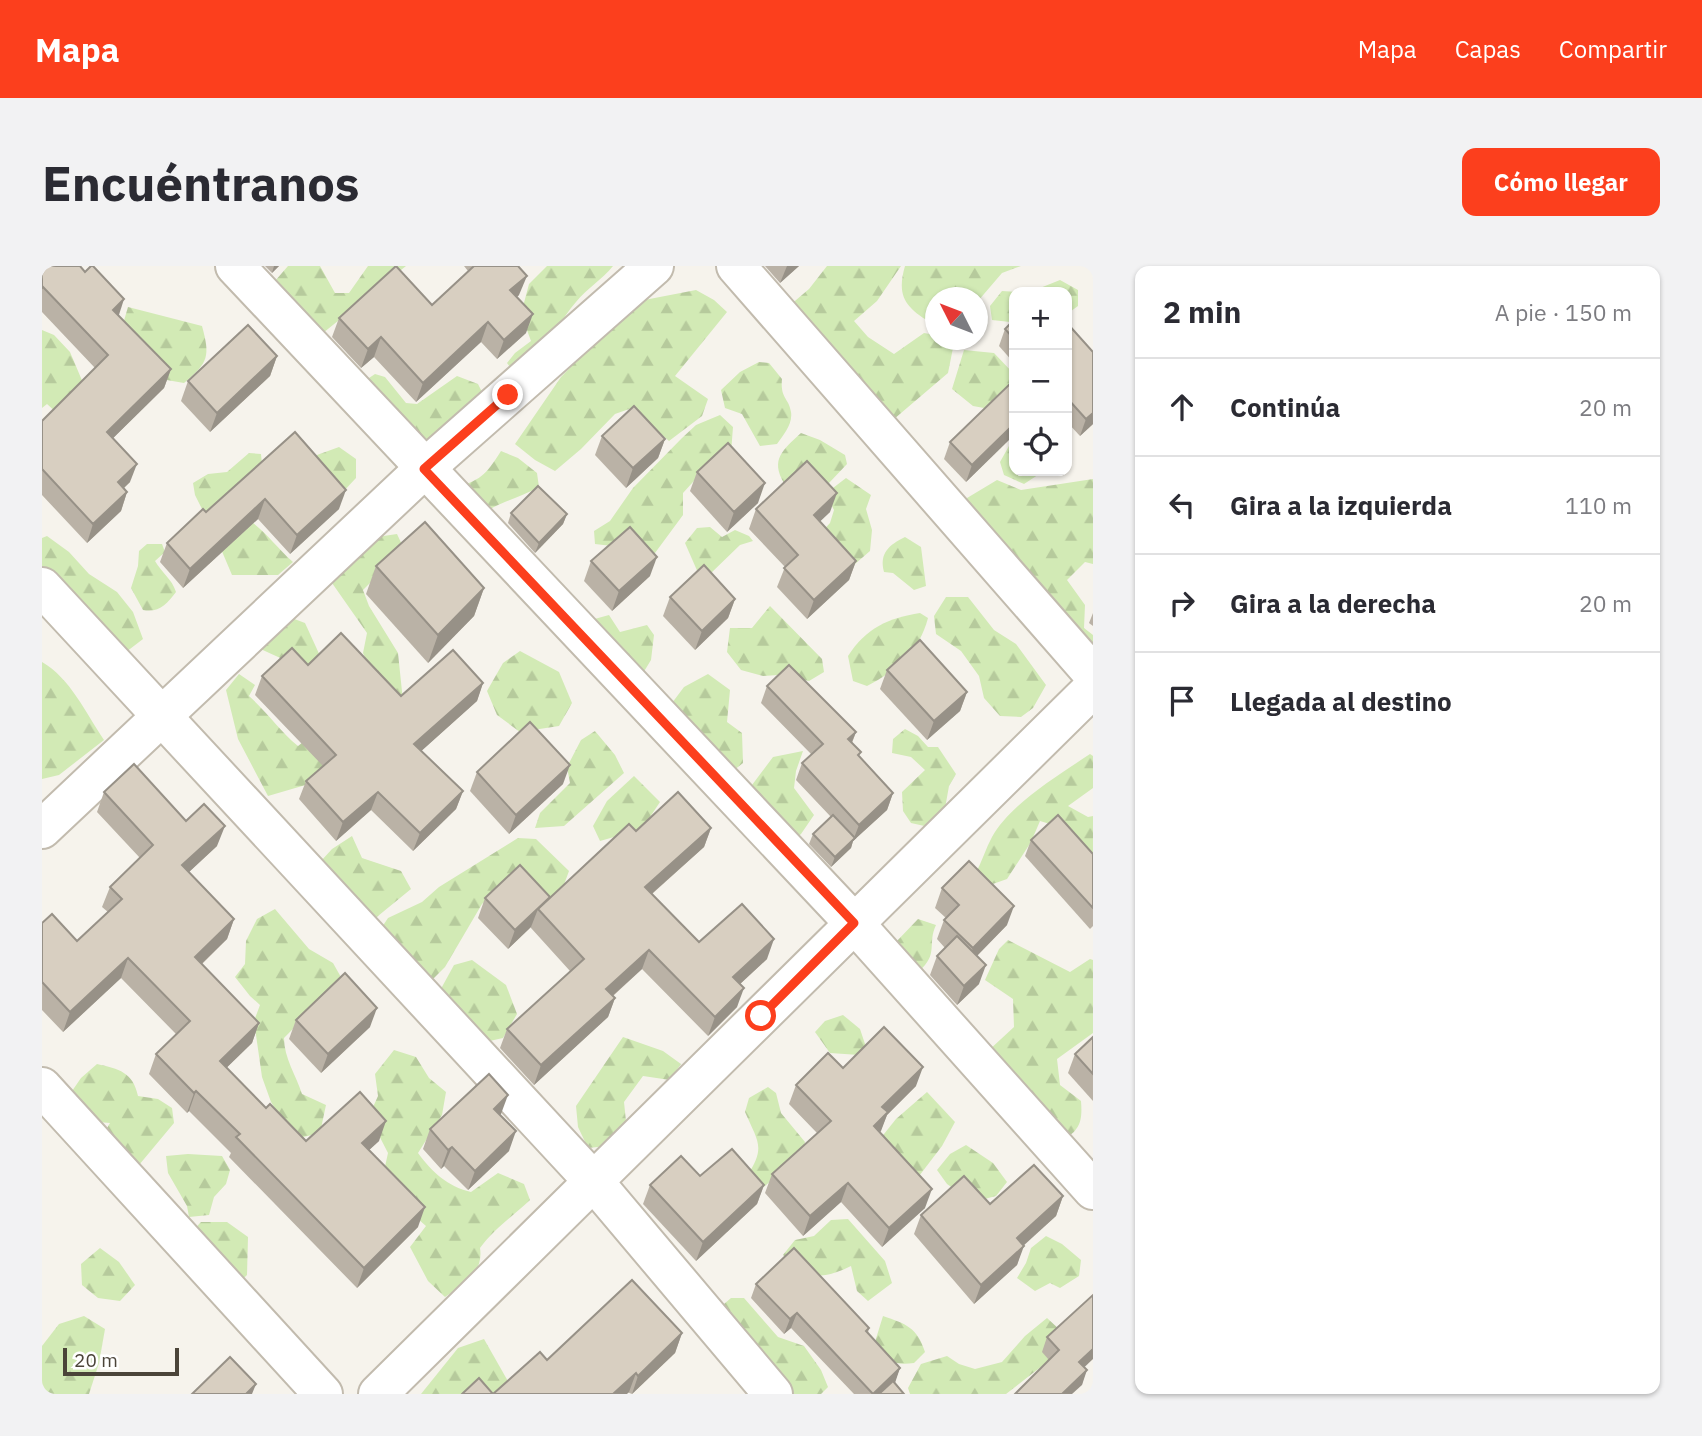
<!DOCTYPE html>
<html lang="es">
<head>
<meta charset="utf-8">
<style>
  :root { --surface:#fff; --page:#f2f2f3; --text:#2b2b33; --muted:#7c7c81; --line:#e1e1e2; --accent:#fc3f1d }
  body { margin:0; font-family:"IBM Plex Sans",sans-serif; background:var(--page); color:var(--text) }
  .controls { position:absolute; right:21px; top:21px; display:grid; overflow:hidden; border-radius:14px; box-shadow:0 2px 5px #0004 }
  .controls button { width:63px; height:63px; display:grid; place-items:center; padding:0; border:0; border-bottom:2px solid var(--line); background:var(--surface); color:var(--text); font:35px sans-serif }
  .compass { position:absolute; left:883px; top:21px; width:63px; height:63px; border-radius:50%; background:var(--surface); box-shadow:0 2px 5px #0004; rotate:312deg }
  .scale { position:absolute; left:21px; bottom:18px; width:116px; box-sizing:border-box; padding-left:7px; border:4px solid #4b4439; border-top:0; font-size:19px; line-height:24px; white-space:nowrap; color:#4b4439; -webkit-text-stroke:5px #fff; paint-order:stroke }
  .stop { position:absolute; width:21px; height:21px; margin:-16px; border:5px solid #fc3f1d; border-radius:50%; background:#fff }
  .stop.end { background:#fc3f1d; border-color:#fff; box-shadow:0 2px 7px #0008 }
  .list { margin:0; padding:0; list-style:none }
  h2 { display:flex; justify-content:space-between; align-items:center; height:91px; margin:0; padding:0 28px; font-size:30px }
  h2 small { font-size:23px; font-weight:400; color:var(--muted) }
  .list li { display:grid; grid-template-columns:46px 1fr auto; gap:21px; align-items:center; box-sizing:border-box; height:98px; padding:0 28px; border-top:2px solid var(--line) }
  .list b { display:block; font-size:26px; white-space:nowrap }
  .list em { font-size:23px; font-style:normal; color:var(--muted) }
  .icon { flex:none; width:38px; height:38px; fill:none; stroke:currentColor; stroke-width:2; stroke-linecap:round; stroke-linejoin:round }
  .map { position:relative; flex:none; width:1051px; height:1128px; overflow:hidden; border-radius:14px }
  header { display:flex; align-items:center; gap:42px; box-sizing:border-box; height:98px; padding:0 35px; background:var(--accent); color:#fff }
  header strong { font-size:33px }
  nav { display:flex; gap:38px; margin-inline-start:auto; font-size:24px }
  .intro { display:flex; align-items:center; justify-content:space-between; box-sizing:border-box; height:168px; padding:0 42px }
  h1 { margin:0; font-size:49px }
  .button { padding:18px 32px; border-radius:14px; background:var(--accent); color:#fff; font-size:24px; font-weight:700 }
  main { display:flex; gap:42px; padding:0 42px }
  aside { flex:1; background:var(--surface); border-radius:14px; box-shadow:0 2px 5px #0004 }
  .map>svg:first-child { display:block }
  .forest { fill:url(#forest-firs) }
  .lines { fill:none; stroke-linecap:round; stroke-linejoin:round }
  .street-casing { stroke:#c2bbae; stroke-width:42 }
  .street { stroke:#fff; stroke-width:38 }
  .wall { fill:#bab2a6 }
  .shaded-wall { fill:#979187 }
  .building { fill:#d8cfc1; stroke:#979187; stroke-width:2 }
  .route { stroke:#fc3f1d; stroke-width:9 }
</style>
</head>
<body>
<header>
<strong>Mapa</strong>
<nav><a>Mapa</a><a>Capas</a><a>Compartir</a></nav>
</header>
<div class="intro"><h1>Encuéntranos</h1><a class="button">Cómo llegar</a></div>
<main>
<div class="map">
<svg width="1051" height="1128" viewBox="0 0 1051 1128">
  <defs>
    <pattern id="forest-firs" width="22" height="20" patternUnits="userSpaceOnUse" patternTransform="scale(1.75)"><rect width="22" height="20" fill="#d2eab5"/><path d="M5 1l3.5 6h-7zM16 11l3.5 6h-7z" fill="#b6ca9c"/></pattern>
  </defs>
  <rect width="100%" height="100%" fill="#f6f3ec"/>
  <g class="forest">
    <path d="M246 0H278L293 27H307L326 0H364L281 67 220 30Z"/>
    <path d="M505 0H571C560 14 545 22 534 36 519 53 509 74 499 94L471 105 465 97 473 87 489 75 479 48 487 18Z"/>
    <path d="M785 0H859L835 35 812 55 826 71 852 88 882 67 893 69 894 74H902L911 82 906 107 845 159 747 40 767 23Z"/>
    <path d="M863 0H979L960 7 936 35V32H894L893 58H891C864 42 854 31 863 0Z"/>
    <path d="M1018 14 1036 24V40L1025 48V26H988Z"/>
    <path d="M654 24 672 34 685 46 633 110 666 133 660 150 627 175 590 142 573 148 539 183 513 205 493 194 473 178 519 111 592 36Z"/>
    <path d="M960 25 977 26H972V52L968 56 950 54 948 40Z"/>
    <path d="M86 41 160 60C168 90 167 96 142 117L119 113 76 75Z"/>
    <path d="M0 64 12 69 28 86 55 150 37 167 5 138 0 142Z"/>
    <path d="M922 84 952 87 972 108V158L953 144 931 140 910 123Z"/>
    <path d="M717 96 727 97 740 113C738 133 747 132 749 146 751 158 741 169 735 178L718 180 700 148 683 142 679 124 698 106Z"/>
    <path d="M333 108 343 111 364 137 375 138 415 110 436 118 442 130 388 175 367 188 324 114Z"/>
    <path d="M678 149 691 161 689 187 661 205 641 227V249L613 287 601 292 570 280 553 278 552 265 568 255 591 222 640 172 654 159Z"/>
    <path d="M759 167 778 174 803 189 805 198 787 217 758 210 742 217C728 193 741 184 759 167Z"/>
    <path d="M972 171V205H1002L982 218 962 209 958 196Z"/>
    <path d="M297 181 314 193V212L300 227 268 203 275 189Z"/>
    <path d="M459 185 476 192 495 207 497 221C481 230 465 234 450 242L444 264 410 223C439 214 443 210 459 185Z"/>
    <path d="M207 187 219 188 220 198 163 249 153 229 151 217 166 208 185 206Z"/>
    <path d="M804 212 829 229 824 243 830 264 828 285 806 304 776 270 788 257 792 244 785 230 791 222Z"/>
    <path d="M1051 213V298L1043 296 1025 314 1043 339 1042 362 1051 369V378L1047 382 920 235 955 214 979 224Z"/>
    <path d="M204 252C223 264 234 281 251 296L236 309H190L173 269Z"/>
    <path d="M668 261 680 271 693 264 707 270 711 275 698 279 667 309H657L643 277 655 262Z"/>
    <path d="M355 268 362 283 321 324 327 340 356 387 361 435 329 405 321 387 325 367 290 317 328 272Z"/>
    <path d="M5 270 27 286 47 308 75 326 91 346 101 373 71 396 0 338V272Z"/>
    <path d="M863 271 879 281 884 320 872 324 851 307 842 306C837 287 847 279 863 271Z"/>
    <path d="M105 278H120L123 286 113 295C120 307 130 313 134 326 125 338 117 347 101 344L89 322 96 300 97 285Z"/>
    <path d="M904 331H926L952 364 974 378 1004 419 991 442 979 451 958 450 942 432 937 410 919 385 894 368 892 350Z"/>
    <path d="M728 340 780 393 782 406 767 415 736 409 721 410 699 404 685 386 688 362H710Z"/>
    <path d="M878 347 886 352C877 386 855 404 825 420L811 415 806 390C824 362 846 352 878 347Z"/>
    <path d="M567 349 578 366 605 359 612 369 609 394 595 417 549 354Z"/>
    <path d="M247 351 263 357 279 392 258 401 210 379Z"/>
    <path d="M478 385 517 406 530 437 517 460 478 466 455 449 445 425 461 397Z"/>
    <path d="M0 396C28 412 44 447 62 474L17 509 0 513Z"/>
    <path d="M197 408 213 419 207 430C225 446 238 465 256 480L282 460 288 492 267 518 226 530 196 473 184 424Z"/>
    <path d="M666 408 688 424 685 456 700 467 701 497 673 519 627 441 642 421Z"/>
    <path d="M863 463 876 470 886 481H896L914 508 907 520 902 548 887 561 869 557 861 545 860 526 883 504 869 491 850 487 851 473Z"/>
    <path d="M553 465 573 489 582 507 522 560 493 562 498 547 528 517 525 501 539 474Z"/>
    <path d="M761 485 754 505 752 522 772 549 759 568 743 581 707 523 731 491Z"/>
    <path d="M1048 488 1051 490V522L1026 540 1046 551 1051 550V600L1021 562 998 555 989 576 965 613 948 619 934 607C940 595 944 582 950 571 968 538 1017 509 1048 488Z"/>
    <path d="M592 510 618 536 600 563 558 575 551 560 565 535Z"/>
    <path d="M310 570 320 592 359 605 369 623 325 659 306 657 305 621 287 610 279 595 290 583Z"/>
    <path d="M476 572 494 573 527 605 516 635 462 618 440 638 403 701 378 726 336 667 346 652 380 636 397 621Z"/>
    <path d="M233 643 267 683 291 697 300 713 242 772C242 792 254 809 260 828L284 839 278 867 257 872 242 857 229 836 220 811 212 755 218 739 208 730 193 711 203 698 204 675 215 653Z"/>
    <path d="M876 653 894 659C885 678 897 688 877 705L854 676Z"/>
    <path d="M966 674 1028 706 1048 693 1051 694V767L1015 793 1018 819 1039 835C1041 859 1036 865 1017 877L933 797 972 761 971 733 943 714 957 683Z"/>
    <path d="M430 694 464 719 475 748 461 772 430 779 395 730 412 699Z"/>
    <path d="M801 749 818 763 824 781 817 789 788 787 773 766 783 755Z"/>
    <path d="M581 771 621 785 639 798 628 814 601 810 582 836 585 865 575 879 546 882 536 861 534 840Z"/>
    <path d="M352 784 374 791 387 812 404 826 400 849 376 887C391 907 405 920 429 926L456 907 482 918 488 934C471 950 452 963 438 982 442 1007 421 1018 403 1031L386 1015 368 981 384 960 345 926 342 905 346 887 327 850 336 830 333 808Z"/>
    <path d="M55 798C77 803 91 806 96 830L116 833 130 842 132 857 87 911 59 872 68 857 56 856 19 841 39 812Z"/>
    <path d="M726 821 734 827 739 847 763 876 760 888 717 925 705 910C724 881 716 876 703 846L707 832Z"/>
    <path d="M885 826 913 856 900 880 874 914 830 883 854 853Z"/>
    <path d="M924 879 951 897 965 916 954 930 931 936 905 918 895 904 908 888Z"/>
    <path d="M146 888 180 890 188 904 184 918 172 931 167 949 147 951 145 940 126 907 124 890Z"/>
    <path d="M806 953 843 995 850 1017 826 1035 815 1025 809 1000C776 1016 769 1011 741 989L753 974 772 970 789 954Z"/>
    <path d="M159 956H185L206 971 205 1009 185 1028 146 970Z"/>
    <path d="M1004 970 1020 978 1039 994 1037 1010 1018 1022 1008 1017 993 1025 975 1012 984 997 989 982Z"/>
    <path d="M58 982 77 996 93 1019 78 1035 56 1032 40 1019 39 998Z"/>
    <path d="M689 1032H702L736 1071 762 1080 779 1104 786 1121 779 1128H745L675 1044Z"/>
    <path d="M42 1050 63 1063 57 1097 47 1128H0V1080L17 1058Z"/>
    <path d="M841 1050C864 1058 875 1061 883 1086L872 1097C852 1100 845 1095 832 1079Z"/>
    <path d="M1005 1052 1018 1064 1023 1082 964 1128H868L866 1122 879 1098 905 1090 917 1098 933 1103 960 1096 983 1070Z"/>
    <path d="M442 1073 467 1117 457 1128H379L416 1082Z"/>
  </g>
  <g class="lines">
    <defs>
      <g id="street">
        <path d="M193 0 812 657 1051 924"/>
        <path d="M694 0 1051 408"/>
        <path d="M0 321 553 917 731 1128"/>
        <path d="M0 563 382 203 612 0"/>
        <path d="M0 821 281 1128"/>
        <path d="M336 1128C576 894 812 656 1051 422"/>
      </g>
    </defs>
    <use href="#street" class="street-casing"/>
    <use href="#street" class="street"/>
  </g>
  <g class="wall">
    <path d="M0 0 76 50 129 103 122 122 71 172 88 216 82 222 85 226 79 245 45 277 0 229V155L53 102 0 46Z"/>
    <path d="M223 0H237L230 7Z"/>
    <path d="M422 0H476L477 29 475 31 484 67 455 93 439 76 374 136 332 91 319 102 290 71 297 52 390 39 426 5Z"/>
    <path d="M723 0H757L738 17Z"/>
    <path d="M972 54V97L957 80 963 63Z"/>
    <path d="M1025 57 1051 86V158L1038 170 1025 156Z"/>
    <path d="M235 90 228 110 168 166 139 135 146 115Z"/>
    <path d="M972 114V169L924 216 902 193 908 176Z"/>
    <path d="M253 166 297 243 248 288 216 253 141 322 118 296 125 277 164 246Z"/>
    <path d="M560 170 623 173 616 192 584 222 553 189Z"/>
    <path d="M655 206 716 237 685 266 648 225Z"/>
    <path d="M714 243 788 246 778 255 814 295 807 314 765 353 735 321 743 301 707 263Z"/>
    <path d="M469 247 525 248 521 258 493 287 466 257Z"/>
    <path d="M549 295 608 310 570 345 542 315Z"/>
    <path d="M334 300 442 322 432 350 386 397 324 328Z"/>
    <path d="M628 331 693 333 686 352 653 384 621 350Z"/>
    <path d="M1051 347V360L1047 357Z"/>
    <path d="M266 399 359 430 441 417 435 435 379 485 421 525 414 543 371 585 329 544 294 575 257 533 264 515 281 500 213 429 220 410Z"/>
    <path d="M845 404 925 426 918 445 885 474 838 423Z"/>
    <path d="M725 420 814 466 810 477 819 486 817 490 851 527 845 544 811 575 809 582 789 601 767 578 771 568 789 551 754 514 760 497 770 489 719 437Z"/>
    <path d="M435 506 521 518 467 568 428 525Z"/>
    <path d="M62 526 144 555 175 580 147 606 192 653 185 673 160 698 217 757 210 777 184 802 224 842 264 875H337L327 884 376 961 315 1022 187 891 189 887 147 845 145 847 107 808 114 788 134 768 79 712 21 766 0 744V657L35 675 66 646 60 641 68 621 98 592 55 546Z"/>
    <path d="M669 562 662 581 610 628 657 676 725 693 698 718 695 741 666 770 600 703 571 730 573 732 566 751 492 819 458 782 465 763 528 705 489 662V661L466 683 436 652 443 632 508 631 594 565Z"/>
    <path d="M989 574 1051 588V660L1048 663 983 590Z"/>
    <path d="M900 622 965 659 935 690 937 718 915 739 888 709 895 690 903 682 895 673 902 654 904 652 893 642Z"/>
    <path d="M254 754 328 761 279 807 247 773Z"/>
    <path d="M1051 771V835L1026 807 1033 788Z"/>
    <path d="M801 802 874 820 845 849 838 866 883 942 840 981 799 936 761 970 723 927 730 908 775 867 747 838 754 819Z"/>
    <path d="M459 848 458 849 467 885 426 924 402 900 399 903 381 883 388 863Z"/>
    <path d="M658 910 722 919 715 938 654 995 601 938 608 919Z"/>
    <path d="M1021 930 1014 950 981 979 975 999 932 1038 872 968 879 949 948 938Z"/>
    <path d="M714 1018 827 1062 826 1067 858 1102 852 1117 862 1128H812L749 1062 742 1068 709 1032Z"/>
    <path d="M640 1067 633 1087 590 1128 505 1094Z"/>
    <path d="M1005 1071 1042 1101 1040 1119 1007 1094 1000 1086Z"/>
  </g>
  <g class="shaded-wall">
    <path d="M232 0H237L230 7Z"/>
    <path d="M745 0H757L738 17Z"/>
    <path d="M485 10 477 29 461 43 468 24Z"/>
    <path d="M82 33 76 52 71 44Z"/>
    <path d="M491 48 484 67 455 93 462 74Z"/>
    <path d="M446 56 439 76 374 136 381 117Z"/>
    <path d="M339 71 332 91 319 102 326 83Z"/>
    <path d="M235 90 228 110 168 166 175 147Z"/>
    <path d="M129 103 122 122 58 185 65 166Z"/>
    <path d="M1051 147V158L1038 170 1044 153Z"/>
    <path d="M972 158V169L924 216 930 199Z"/>
    <path d="M623 173 616 192 584 222 591 202Z"/>
    <path d="M95 198 88 216 69 234 76 216Z"/>
    <path d="M723 217 716 237 685 266 692 246Z"/>
    <path d="M304 224 297 243 248 288 255 269Z"/>
    <path d="M85 226 79 245 45 277 51 258Z"/>
    <path d="M795 227 788 246 765 268 772 249Z"/>
    <path d="M223 233 216 253 141 322 148 303Z"/>
    <path d="M525 248 521 258 493 287 497 277Z"/>
    <path d="M615 291 608 310 570 345 577 325Z"/>
    <path d="M814 295 807 314 765 353 772 334Z"/>
    <path d="M442 322 432 350 386 397 396 369Z"/>
    <path d="M693 333 686 352 653 384 660 365Z"/>
    <path d="M441 417 435 435 366 497 372 478Z"/>
    <path d="M925 426 918 445 885 474 892 455Z"/>
    <path d="M814 466 807 483 806 473Z"/>
    <path d="M528 499 521 518 467 568 474 549Z"/>
    <path d="M421 525 414 543 371 585 378 567Z"/>
    <path d="M336 526 329 544 294 575 301 556Z"/>
    <path d="M851 527 845 544 811 575 809 582 789 601 793 591 812 572 817 559Z"/>
    <path d="M183 560 175 580 133 619 140 599Z"/>
    <path d="M669 562 662 581 596 640 603 621Z"/>
    <path d="M972 640 965 659 924 701 931 682Z"/>
    <path d="M496 643 489 661 466 683 473 664Z"/>
    <path d="M192 653 185 673 146 711 153 691Z"/>
    <path d="M732 673 725 693 684 731 691 711Z"/>
    <path d="M607 684 600 703 557 742 564 723Z"/>
    <path d="M86 692 79 712 21 766 28 746Z"/>
    <path d="M944 699 937 718 915 739 922 720Z"/>
    <path d="M702 722 695 741 666 770 673 751Z"/>
    <path d="M573 732 566 751 492 819 499 799Z"/>
    <path d="M335 742 328 761 279 807 286 788Z"/>
    <path d="M217 757 210 777 171 815 178 795Z"/>
    <path d="M881 801 874 820 845 849 839 865 825 879 840 841Z"/>
    <path d="M154 825 147 845 145 847 152 827Z"/>
    <path d="M466 829 459 848 445 862 452 843Z"/>
    <path d="M344 855 337 875 313 897 320 877Z"/>
    <path d="M474 865 467 885 426 924 433 905Z"/>
    <path d="M410 881 402 900 399 903 406 884Z"/>
    <path d="M806 917 799 936 761 970 768 950Z"/>
    <path d="M722 919 715 938 654 995 661 976Z"/>
    <path d="M890 923 883 942 840 981 847 962Z"/>
    <path d="M1021 930 1014 950 968 992 975 972Z"/>
    <path d="M383 941 376 961 315 1022 322 1002Z"/>
    <path d="M982 980 975 999 932 1038 939 1019Z"/>
    <path d="M755 1047 749 1062 742 1068 748 1053Z"/>
    <path d="M640 1067 633 1087 590 1128 596 1110Z"/>
    <path d="M1051 1083V1093L1032 1111 1037 1096Z"/>
    <path d="M858 1102 853 1117 841 1128H831Z"/>
    <path d="M1045 1104 1040 1119 1030 1128H1020Z"/>
    <path d="M594 1107 587 1126 585 1128H571Z"/>
    <path d="M214 1118 210 1128H204Z"/>
  </g>
  <g class="building">
    <path d="M0 0H38L43 6 49 0H51L82 33 71 44 129 103 65 166 95 198 76 216 85 226 51 258 0 203V155L66 89 1 21 0 22Z"/>
    <path d="M354 0 390 39 432 0H476L485 10 468 24 491 48 462 74 446 56 381 117 339 71 326 83 297 52Z"/>
    <path d="M972 54V73L963 63Z"/>
    <path d="M1025 57 1051 86V147L1044 153 1025 132Z"/>
    <path d="M206 59 235 90 175 147 146 115Z"/>
    <path d="M972 114V158L930 199 908 176Z"/>
    <path d="M592 140 623 173 591 202 560 170Z"/>
    <path d="M253 166 304 224 255 269 223 233 148 303 125 277 161 243 164 246Z"/>
    <path d="M686 177 723 217 692 246 655 206Z"/>
    <path d="M765 195 795 227 772 249 814 295 772 334 742 302 756 289 714 243Z"/>
    <path d="M496 220 525 248 497 277 469 247Z"/>
    <path d="M383 256 442 322 396 369 334 300Z"/>
    <path d="M588 261 615 291 577 325 549 295Z"/>
    <path d="M662 299 693 333 660 365 628 331Z"/>
    <path d="M299 367 359 430 411 384 441 417 372 478 421 525 378 567 336 526 301 556 264 515 294 489 220 410 250 382 266 399Z"/>
    <path d="M878 374 925 426 892 455 845 404Z"/>
    <path d="M747 399 814 466 806 473 819 486 816 489 851 527 817 559 760 497 781 478 725 420Z"/>
    <path d="M488 456 528 499 474 549 435 506Z"/>
    <path d="M92 498 144 555 162 538 183 560 140 599 192 653 153 691 217 757 178 795 224 842 228 838 264 875 318 826 344 855 320 877 383 941 322 1002 194 871 198 868 154 825 152 827 114 788 148 755 86 692 28 746 0 716V657L10 648 35 675 80 633 68 621 111 579 62 526Z"/>
    <path d="M636 526 669 562 603 621 657 676 700 638 732 673 691 711 702 722 673 751 607 684 564 723 573 732 499 799 465 763 542 693 496 643 587 558 594 565Z"/>
    <path d="M791 549 813 572 793 591 771 568Z"/>
    <path d="M1016 549 1051 588V642L989 574Z"/>
    <path d="M927 595 972 640 931 682 902 654 917 639 900 622Z"/>
    <path d="M478 599 508 631 473 664 443 632Z"/>
    <path d="M915 670 944 699 922 720 895 690Z"/>
    <path d="M303 707 335 742 286 788 254 754Z"/>
    <path d="M842 761 881 801 840 841 846 846 832 860 890 923 847 962 806 917 768 950 730 908 789 855 754 819 786 787 801 802Z"/>
    <path d="M1051 771V808L1033 788Z"/>
    <path d="M447 808 466 829 452 843 474 865 433 905 410 881 406 884 388 863Z"/>
    <path d="M690 883 722 919 661 976 608 919 639 890 658 910Z"/>
    <path d="M992 899 1021 930 975 972 982 980 939 1019 879 949 922 910 948 938Z"/>
    <path d="M752 982 827 1062 824 1065 858 1102 831 1128 755 1047 748 1053 714 1018Z"/>
    <path d="M590 1014 640 1067 596 1110 594 1107 571 1128H451L498 1086 505 1094Z"/>
    <path d="M1051 1029V1083L1037 1096 1045 1104 1020 1128H973L1017 1084 1005 1071Z"/>
    <path d="M188 1091 214 1118 204 1128H150Z"/>
    <path d="M437 1112 451 1128H420Z"/>
    <path d="M851 1115 862 1128H837Z"/>
  </g>
  <g class="lines">
    <path class="route" d="M466 129 382 203 812 657 719 750"/>
  </g>
</svg>
<div class="controls">
<button>+</button>
<button>−</button>
<button><svg class="icon" aria-label="locate" viewBox="0 0 24 24"><circle cx="12" cy="12" r="6"/><path d="M12 2v4M12 18v4M2 12h4M18 12h4"/></svg></button>
</div>
<svg class="compass" viewBox="-18 -18 36 36"><path d="M0-13l5 13h-10z" fill="#e53935"/><path d="M0 13l5-13h-10z" fill="#7c7c81"/></svg>
<div class="scale">20 m</div>
<div class="stop" style="left:719px;top:750px"></div>
<div class="stop end" style="left:466px;top:129px"></div>
</div>
<aside>
<h2>2 min<small>A pie · 150 m</small></h2>
<ul class="list">
<li><svg class="icon" aria-label="ahead" viewBox="0 0 24 24"><path d="M12 20V5M6 11l6-6 6 6"/></svg><div><b>Continúa</b></div><em>20 m</em></li>
<li><svg class="icon" aria-label="left" viewBox="0 0 24 24"><path d="M17 20v-9H6M10 6l-5 5 5 5"/></svg><div><b>Gira a la izquierda</b></div><em>110 m</em></li>
<li><svg class="icon" aria-label="right" viewBox="0 0 24 24"><path d="M7 20v-9h11M14 6l5 5-5 5"/></svg><div><b>Gira a la derecha</b></div><em>20 m</em></li>
<li><svg class="icon" aria-label="arrive" viewBox="0 0 24 24"><path d="M6 21V4h12l-3 4 3 4H6"/></svg><div><b>Llegada al destino</b></div></li>
</ul>
</aside>
</main>
</body>
</html>
